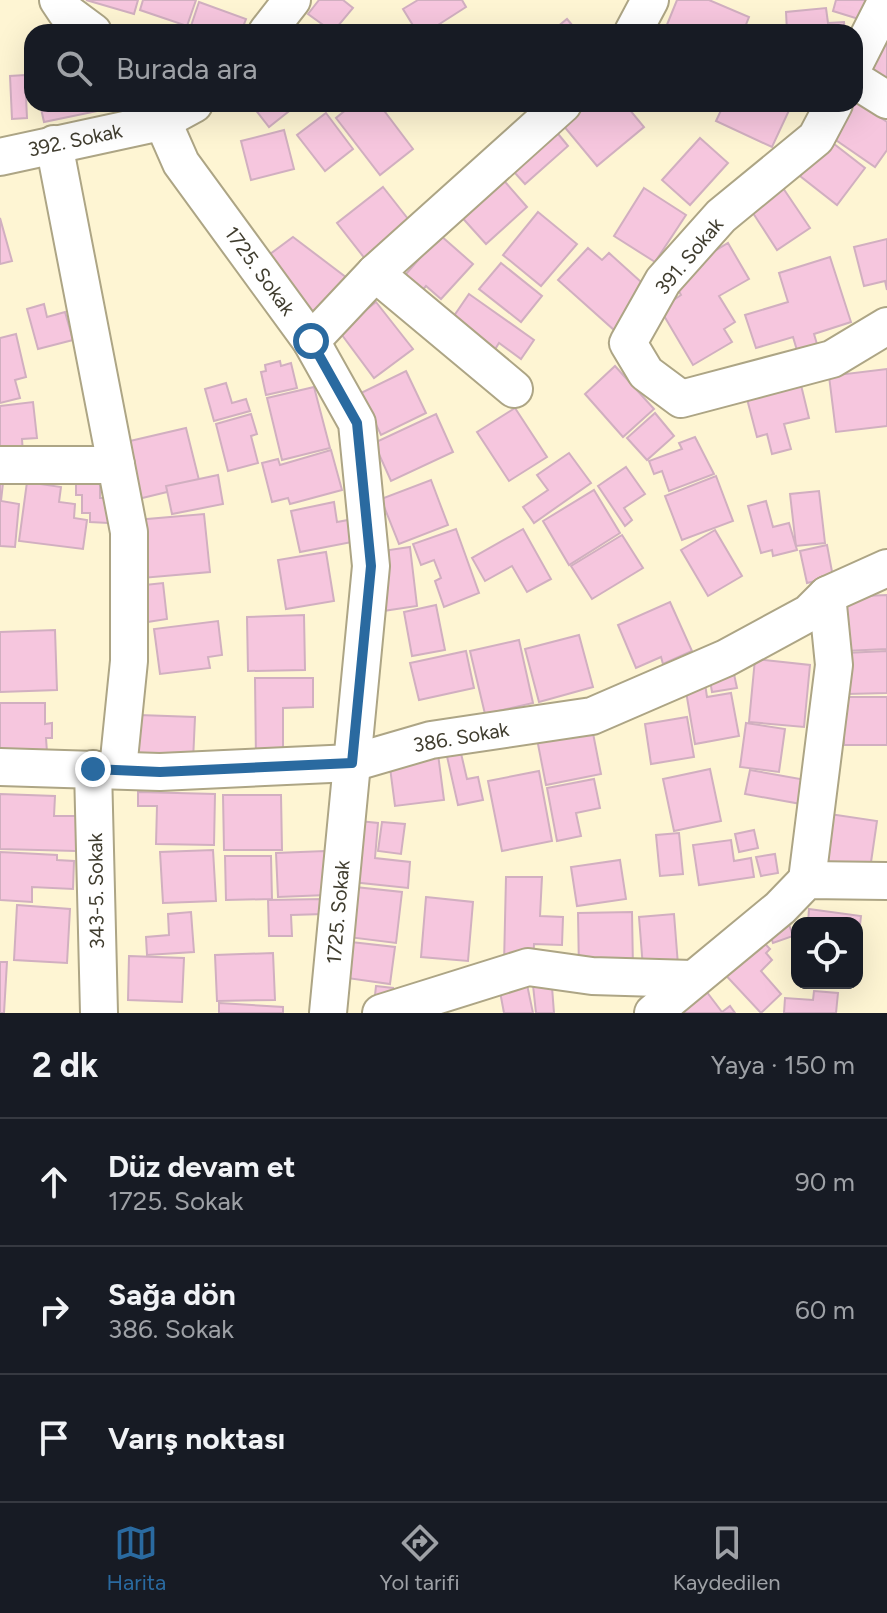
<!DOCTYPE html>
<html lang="tr">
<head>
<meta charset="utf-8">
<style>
  :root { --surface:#171b24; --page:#20242c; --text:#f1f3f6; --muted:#9ea1a6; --line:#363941; --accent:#2a6aa0 }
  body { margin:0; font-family:Figtree,sans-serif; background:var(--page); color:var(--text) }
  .controls { position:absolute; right:24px; bottom:24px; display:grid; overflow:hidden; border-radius:16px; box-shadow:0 8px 32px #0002 }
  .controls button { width:72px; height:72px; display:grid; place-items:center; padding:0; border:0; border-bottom:2px solid var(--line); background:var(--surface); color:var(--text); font:40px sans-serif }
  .stop { position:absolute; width:24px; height:24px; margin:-18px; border:6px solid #2a6aa0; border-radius:50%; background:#fff }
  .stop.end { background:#2a6aa0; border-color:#fff; box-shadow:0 2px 8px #0008 }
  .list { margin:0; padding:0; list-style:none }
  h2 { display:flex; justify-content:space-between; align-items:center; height:104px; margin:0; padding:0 32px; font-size:34px }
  h2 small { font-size:26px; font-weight:400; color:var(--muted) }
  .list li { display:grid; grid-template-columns:52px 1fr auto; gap:24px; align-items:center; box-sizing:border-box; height:128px; padding:0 32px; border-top:2px solid var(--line) }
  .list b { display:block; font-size:30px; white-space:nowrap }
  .list p { margin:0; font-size:26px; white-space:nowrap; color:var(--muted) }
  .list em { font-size:26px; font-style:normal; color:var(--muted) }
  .icon { flex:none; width:44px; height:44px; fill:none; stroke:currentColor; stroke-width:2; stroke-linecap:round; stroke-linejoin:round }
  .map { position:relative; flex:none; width:887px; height:1013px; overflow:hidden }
  .search { position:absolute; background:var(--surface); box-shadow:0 8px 32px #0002; left:24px; right:24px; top:24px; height:88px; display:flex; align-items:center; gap:20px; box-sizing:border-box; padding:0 28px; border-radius:24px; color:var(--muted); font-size:30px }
  .sheet { height:488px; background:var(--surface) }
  nav { display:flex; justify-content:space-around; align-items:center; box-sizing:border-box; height:112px; border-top:2px solid var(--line); background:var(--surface); font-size:22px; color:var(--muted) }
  nav a { display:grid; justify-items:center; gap:4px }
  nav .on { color:var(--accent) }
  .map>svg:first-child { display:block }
  .building { fill:#f6c6de; stroke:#d1afc0; stroke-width:2 }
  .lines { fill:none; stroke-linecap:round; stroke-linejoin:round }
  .minor-casing { stroke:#ada585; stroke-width:40 }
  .minor { stroke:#fff; stroke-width:36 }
  .route { stroke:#2a6aa0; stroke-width:10 }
  .labels { text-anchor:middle; stroke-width:6; stroke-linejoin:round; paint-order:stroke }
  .street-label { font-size:20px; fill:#403d2f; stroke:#fff }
</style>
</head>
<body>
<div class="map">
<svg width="887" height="1013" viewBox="0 0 887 1013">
  <rect width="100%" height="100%" fill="#fef5d3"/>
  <g class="building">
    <path d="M86 0H138L134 14Z"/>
    <path d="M143 0H196L187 26 140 10Z"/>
    <path d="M319 0H343L353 8 333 32 308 14Z"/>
    <path d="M418 0H462L466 7 427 32H417L403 9Z"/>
    <path d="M677 0H709L749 17 743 32H664Z"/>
    <path d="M836 0H871L865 21 833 11Z"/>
    <path d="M199 2 246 19 241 32H189Z"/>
    <path d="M826 8 828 23 844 22 845 32H787L786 12Z"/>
    <path d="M567 19 578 32H551Z"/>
    <path d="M887 39V94L865 84Z"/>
    <path d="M25 75 27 118 12 119 10 76Z"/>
    <path d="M855 100 887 109 881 118 887 122V150L875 167 830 136Z"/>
    <path d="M40 104H106L107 109 44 122Z"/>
    <path d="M251 104H298L269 127Z"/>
    <path d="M353 104H379L413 149 380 175 336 118Z"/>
    <path d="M574 104H625L644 127 597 166 557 118Z"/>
    <path d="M724 104H792L772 147 716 121Z"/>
    <path d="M326 113 353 149 325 171 297 135Z"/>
    <path d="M550 124 568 146 525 184 506 163Z"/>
    <path d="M284 130 294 169 251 180 241 141Z"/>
    <path d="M700 138 728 163 690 205 662 180Z"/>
    <path d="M829 140 865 168 837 205 800 176Z"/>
    <path d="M500 176 527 207 486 244 458 213Z"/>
    <path d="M383 187 412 224 366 260 337 223Z"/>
    <path d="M644 188 686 215 655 262 614 236Z"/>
    <path d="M783 188 810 228 777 250 751 210Z"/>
    <path d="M538 212 577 244 541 286 503 255Z"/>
    <path d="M0 218 12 261 0 264Z"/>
    <path d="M440 235 473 264 441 299 426 286 417 297 399 282Z"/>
    <path d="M293 237 351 281 306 317 262 260Z"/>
    <path d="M887 239V290L885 281 864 286 854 247Z"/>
    <path d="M728 243 749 279 719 296 735 322 724 329 732 342 693 365 660 309 681 295 671 277Z"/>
    <path d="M588 248 602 260 609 253 650 290 614 330 558 280Z"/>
    <path d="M830 257 851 322 814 334 819 351 799 357 793 337 756 348 745 315 788 302 779 273Z"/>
    <path d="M501 263 542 296 521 322 479 289Z"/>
    <path d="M469 294 534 340 521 359 499 343 489 359 445 329Z"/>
    <path d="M376 302 413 349 374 378 339 331Z"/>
    <path d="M44 304 47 317 65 312 73 340 38 349 27 309Z"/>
    <path d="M16 334 26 377 15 380 20 398 0 403V338Z"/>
    <path d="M280 361 281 366 291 363 297 388 266 395 261 372 266 371 265 365Z"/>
    <path d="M615 366 654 409 623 437 585 394Z"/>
    <path d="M887 369V426L836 432 829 376Z"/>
    <path d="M406 371 426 413 381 435 361 393Z"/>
    <path d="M226 383 232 403 246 399 250 411 214 421 205 389Z"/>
    <path d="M801 385 809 418 784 424 791 449 772 454 767 434 757 437 747 399Z"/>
    <path d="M314 387 330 448 282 460 267 398Z"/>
    <path d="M33 402 37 438 22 439 23 454 0 456V406Z"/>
    <path d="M515 408 547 457 509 481 477 432Z"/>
    <path d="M655 413 674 436 647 460 627 438Z"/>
    <path d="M251 414 257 434 251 436 258 463 228 471 216 424Z"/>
    <path d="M436 414 453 452 391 481 374 443Z"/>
    <path d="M186 428 200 484 130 501 117 444Z"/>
    <path d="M695 437 714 474 669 491 662 471 654 474 649 461 682 449 679 443Z"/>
    <path d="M331 450 342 490 290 504 288 498 272 502 262 463 278 459 280 465Z"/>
    <path d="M569 453 591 483 534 523 523 507 548 490 537 475Z"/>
    <path d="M626 467 645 494 624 508 632 520 625 526 598 486Z"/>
    <path d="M0 474H4L1 501 19 504 15 547 0 546Z"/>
    <path d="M218 475 223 504 172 514 166 486Z"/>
    <path d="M716 476 733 521 682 540 665 496Z"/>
    <path d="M431 480 448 525 399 544 381 499Z"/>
    <path d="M76 481H100V498H108V523L90 522V513H82V495H76Z"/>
    <path d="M27 482 61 487 59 502 75 504 74 518 87 520 83 549 19 541Z"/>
    <path d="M594 490 620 533 569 565 543 521Z"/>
    <path d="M819 491 825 543 796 546 790 494Z"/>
    <path d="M766 501 773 527 789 523 797 550 773 556 772 550 761 553 748 506Z"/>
    <path d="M334 502 337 522 348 520 352 542 300 552 291 511Z"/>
    <path d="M204 514 210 572 142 578 136 520Z"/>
    <path d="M456 529 479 593 444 607 435 581 441 578 434 560 421 565 413 544Z"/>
    <path d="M523 529 551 579 527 592 512 566 485 581 472 558Z"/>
    <path d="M715 530 742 576 708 596 681 550Z"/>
    <path d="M622 535 643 568 592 599 571 566Z"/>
    <path d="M827 545 833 577 807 583 800 551Z"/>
    <path d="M410 547 417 606 383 611 376 558 389 556V550Z"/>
    <path d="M326 552 334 601 286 609 278 560Z"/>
    <path d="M163 583 167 619 141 623 136 586Z"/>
    <path d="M887 595V649L845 651 842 597Z"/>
    <path d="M670 602 692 651 663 664 661 657 636 668 618 625Z"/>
    <path d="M436 605 445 650 412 656 404 612Z"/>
    <path d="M304 615 305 670 248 671 247 617Z"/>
    <path d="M218 621 222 655 208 657 210 668 160 674 154 629Z"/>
    <path d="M55 630 57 690 0 692V632Z"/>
    <path d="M579 635 593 687 539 702 525 649Z"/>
    <path d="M519 640 533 703 485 714 470 651Z"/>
    <path d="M466 651 474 688 419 700 410 663Z"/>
    <path d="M887 651V693L847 694 845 653Z"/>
    <path d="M755 659 810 665 804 727 749 722Z"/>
    <path d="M732 665 737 688 712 692 708 669Z"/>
    <path d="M704 677 707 697 731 693 739 736 695 744 684 680Z"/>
    <path d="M255 678H313V707L283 708V760H256Z"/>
    <rect x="844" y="697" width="43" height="48"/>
    <path d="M0 703H45V724L52 723V738H46L47 752H0Z"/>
    <path d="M139 715 195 717 193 761 138 759Z"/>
    <path d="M687 717 694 757 651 764 645 724Z"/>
    <path d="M591 723 601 774 546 785 536 734Z"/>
    <path d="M746 723 785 729 779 772 740 767Z"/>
    <path d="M460 749 467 779 478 777 483 800 458 805 446 752Z"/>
    <path d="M438 754 444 800 395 806 389 760Z"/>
    <path d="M710 769 721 821 674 831 663 779Z"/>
    <path d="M750 770 806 780 801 804 745 794Z"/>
    <path d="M539 771 552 841 502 851 488 781Z"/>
    <path d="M594 779 600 808 576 813 581 836 557 841 547 788Z"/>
    <path d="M138 792 215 794 214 845 156 844 157 806H138Z"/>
    <path d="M0 794 55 796 54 816H77L76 851 0 849Z"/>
    <path d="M223 795H281L282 850H224Z"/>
    <path d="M823 813 877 821 870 869 816 861Z"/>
    <path d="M359 821 378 823 375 858 410 862 408 888 352 882Z"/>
    <path d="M382 822 405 824 401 854 378 851Z"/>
    <path d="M754 830 758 848 739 852 735 834Z"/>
    <path d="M679 833 683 874 660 876 656 835Z"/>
    <path d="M731 840 734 861 751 858 754 877 699 885 693 845Z"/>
    <path d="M213 850 216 901 163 903 160 852Z"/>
    <path d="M325 851 327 895 278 897 276 853Z"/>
    <path d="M0 852 57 855V860L74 861 73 889 32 887V902L0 900Z"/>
    <path d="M775 854 778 873 761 876 756 857Z"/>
    <path d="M225 856H271L272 899 226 900Z"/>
    <path d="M620 860 626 899 577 906 571 867Z"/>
    <path d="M506 877H542L540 916 563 917 562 945 534 944 533 965 504 964Z"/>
    <path d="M355 887 402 892 396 943 348 937Z"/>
    <path d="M426 897 473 902 468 961 421 957Z"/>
    <path d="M323 899 324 914 291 915 292 936H269L268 900Z"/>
    <path d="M17 905 70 909 67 963 14 960Z"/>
    <path d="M809 909 861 916 857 951V923H808Z"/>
    <path d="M191 912 194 952 147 955 146 937 169 935 168 914Z"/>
    <path d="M632 912 633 970 579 971 578 913Z"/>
    <path d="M674 914 678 965 643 968 639 917Z"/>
    <path d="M786 916 793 936 773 943 766 923Z"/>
    <path d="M756 934 770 949 766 953 772 960 761 971 781 994 761 1013 719 968Z"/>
    <path d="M351 942 395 947 390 984 347 978Z"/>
    <path d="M273 953 275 1000 217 1001 215 955Z"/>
    <path d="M129 956 184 958 182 1002 128 1000Z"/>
    <path d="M0 962H7L4 1013H0Z"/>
    <path d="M551 974 554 1013H536L532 976Z"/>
    <path d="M525 975 533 1013H504L498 981Z"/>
    <path d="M700 983 722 1012 730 1006 735 1013H669Z"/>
    <path d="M376 986 393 988 391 1005 374 1004Z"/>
    <path d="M814 991 838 993 836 1013H784L785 998 813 1000Z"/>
    <path d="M219 1003 283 1007V1013H219Z"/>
  </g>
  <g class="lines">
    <defs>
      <g id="minor">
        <path d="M58 0 66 12 93 32"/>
        <path d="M267 32 292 0"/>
        <path d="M633 32 650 0"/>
        <path d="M855 63 887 0"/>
        <path d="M855 80 887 100"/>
        <path d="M155 104 181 163 311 341 357 423 371 566 328 1013"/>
        <path d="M834 104 816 138 721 216 663 281 628 343 646 373 681 399 832 359 887 326"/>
        <path d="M54 144 129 532V661L118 769"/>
        <path d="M0 157 161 122 194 104"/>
        <path d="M375 273 514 389"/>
        <path d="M311 341 375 273 563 104"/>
        <path d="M0 465H116"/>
        <path d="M0 767 160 772 352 763 431 740 592 716 726 658 809 613 827 595 887 568"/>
        <path d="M93 769 99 1013"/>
        <path d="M807 880 834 665 827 595"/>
        <path d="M381 1013 528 967 592 976 692 979"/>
        <path d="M653 1013 780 908 807 880 887 881"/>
      </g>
    </defs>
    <use href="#minor" class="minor-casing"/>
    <use href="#minor" class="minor"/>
  </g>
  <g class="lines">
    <path class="route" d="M93 769 160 772 352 763 371 566 357 423 311 341"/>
  </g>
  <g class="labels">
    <g class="street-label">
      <text transform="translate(75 140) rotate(-12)" y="7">392. Sokak</text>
      <text transform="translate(689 256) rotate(-50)" y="7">391. Sokak</text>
      <text transform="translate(260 271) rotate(54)" y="7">1725. Sokak</text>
      <text transform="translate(461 737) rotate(-10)" y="7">386. Sokak</text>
      <text transform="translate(96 891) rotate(-91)" y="7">343-5. Sokak</text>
      <text transform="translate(338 912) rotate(-85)" y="7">1725. Sokak</text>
    </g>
  </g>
</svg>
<div class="controls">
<button><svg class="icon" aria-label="locate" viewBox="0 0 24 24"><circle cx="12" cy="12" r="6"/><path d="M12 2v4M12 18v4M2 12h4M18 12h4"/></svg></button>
</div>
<div class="stop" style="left:311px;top:341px"></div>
<div class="stop end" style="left:93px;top:769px"></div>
<div class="search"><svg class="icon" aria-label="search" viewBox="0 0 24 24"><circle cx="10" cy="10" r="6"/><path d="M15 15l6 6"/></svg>Burada ara</div>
</div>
<section class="sheet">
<h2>2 dk<small>Yaya · 150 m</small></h2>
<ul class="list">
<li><svg class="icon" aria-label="ahead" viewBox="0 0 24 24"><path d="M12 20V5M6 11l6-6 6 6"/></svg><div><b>Düz devam et</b><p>1725. Sokak</p></div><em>90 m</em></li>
<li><svg class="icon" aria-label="right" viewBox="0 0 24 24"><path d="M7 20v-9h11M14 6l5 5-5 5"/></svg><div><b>Sağa dön</b><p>386. Sokak</p></div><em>60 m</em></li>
<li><svg class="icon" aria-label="arrive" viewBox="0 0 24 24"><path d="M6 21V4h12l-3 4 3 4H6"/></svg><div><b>Varış noktası</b></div></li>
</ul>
</section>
<nav>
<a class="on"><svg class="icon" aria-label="map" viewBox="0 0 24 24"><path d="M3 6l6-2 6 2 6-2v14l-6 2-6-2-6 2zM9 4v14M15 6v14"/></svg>Harita</a>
<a><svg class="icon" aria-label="directions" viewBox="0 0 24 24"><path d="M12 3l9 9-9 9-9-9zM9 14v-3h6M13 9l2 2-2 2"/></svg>Yol tarifi</a>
<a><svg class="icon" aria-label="saved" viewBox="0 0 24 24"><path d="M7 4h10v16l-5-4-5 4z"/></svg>Kaydedilen</a>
</nav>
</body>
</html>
